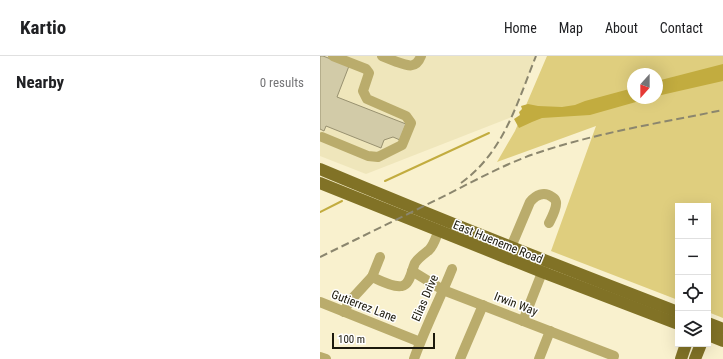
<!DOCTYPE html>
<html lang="en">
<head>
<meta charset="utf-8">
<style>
  :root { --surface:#fff; --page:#f6f6f6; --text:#202124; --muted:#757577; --line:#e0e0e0 }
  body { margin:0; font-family:"Roboto Condensed",sans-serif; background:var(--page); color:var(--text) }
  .controls { position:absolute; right:12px; bottom:12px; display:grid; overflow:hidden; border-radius:0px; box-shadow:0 4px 16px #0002 }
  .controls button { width:36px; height:36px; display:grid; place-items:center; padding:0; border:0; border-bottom:1px solid var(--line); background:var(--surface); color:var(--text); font:20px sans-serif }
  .compass { position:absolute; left:307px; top:12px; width:36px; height:36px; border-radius:50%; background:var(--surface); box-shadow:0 4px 16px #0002; rotate:201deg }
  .scale { position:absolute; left:12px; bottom:10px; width:103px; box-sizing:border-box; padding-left:4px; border:2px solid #1c190c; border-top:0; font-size:11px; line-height:14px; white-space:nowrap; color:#1c190c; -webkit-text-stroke:3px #fff; paint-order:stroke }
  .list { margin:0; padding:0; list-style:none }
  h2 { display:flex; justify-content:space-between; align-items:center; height:52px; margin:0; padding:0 16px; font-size:17px }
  h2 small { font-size:13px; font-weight:400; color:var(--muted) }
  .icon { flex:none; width:22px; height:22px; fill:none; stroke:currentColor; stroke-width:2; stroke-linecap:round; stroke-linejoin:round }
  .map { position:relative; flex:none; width:403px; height:303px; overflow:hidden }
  header { display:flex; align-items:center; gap:24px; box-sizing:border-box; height:56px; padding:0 20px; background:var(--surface); border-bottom:1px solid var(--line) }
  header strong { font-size:19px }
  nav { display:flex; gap:22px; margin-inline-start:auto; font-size:14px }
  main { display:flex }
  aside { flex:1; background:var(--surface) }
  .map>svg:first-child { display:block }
  .built { fill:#efe6bb }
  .green { fill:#dfce7e; fill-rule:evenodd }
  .water { fill:#c2ac3f }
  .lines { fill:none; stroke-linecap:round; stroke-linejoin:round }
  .stream { stroke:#c2ac3f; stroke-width:2 }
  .building { fill:#d2cba8; stroke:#989170 }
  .minor { stroke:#baac6c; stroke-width:10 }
  .major { stroke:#817226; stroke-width:12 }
  .rail { stroke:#8b866e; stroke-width:2; stroke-dasharray:8 4; stroke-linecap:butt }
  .labels { text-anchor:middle; stroke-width:3; stroke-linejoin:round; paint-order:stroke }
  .street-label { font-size:12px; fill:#1c190c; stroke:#fff }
</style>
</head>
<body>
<header>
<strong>Kartio</strong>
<nav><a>Home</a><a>Map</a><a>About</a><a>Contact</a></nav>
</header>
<main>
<aside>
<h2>Nearby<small>0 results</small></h2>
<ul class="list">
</ul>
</aside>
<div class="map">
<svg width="403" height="303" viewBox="0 0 403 303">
  <rect width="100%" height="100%" fill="#f9f1ce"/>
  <path class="built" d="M0 0H216L192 61 46 118 0 100Z"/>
  <path class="green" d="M227 0H403V262L388 256V150H358V244L231 195 276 70 177 106 195 75ZM313 18H337V42H313Z"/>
  <g class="water">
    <path d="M403 8V25L337 40V25Z"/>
    <path d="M313 32V42H330L270 59 222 62 212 66 199 72 194 63 200 59 199 56 202 53 201 50 208 48 218 50 242 51 255 49 265 45Z"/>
  </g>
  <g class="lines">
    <g class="stream">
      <path d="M65 125 169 77"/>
      <path d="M0 156 22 145"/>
    </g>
  </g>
  <path class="building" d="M0 0H3L29 10 17 41 86 68 80 84 73 81 64 84 61 92 6 70 4 75 0 73Z"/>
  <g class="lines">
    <g class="minor">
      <path d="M62 0C67 2 72 4 77 6 88 10 96 13 101 0"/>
      <path d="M2 81 48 100 58 101 82 89 91 67 86 60 47 43 43 35 49 17 46 13 13 0"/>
      <path d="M191 191 210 146C216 139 224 135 232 141 235 143 235 143 236 146 237 152 232 161 229 167"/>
      <path d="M92 215 123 234 294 300 293 303"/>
      <path d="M52 221C59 224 74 232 82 230 90 229 92 213 95 207 99 201 104 198 109 194 114 189 116 181 119 174"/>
      <path d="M0 246 100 286"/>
      <path d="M24 256 29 246 52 221 60 201"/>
      <path d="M203 265 225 209"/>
      <path d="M0 301 6 303"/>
      <path d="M94 303C105 272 120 243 132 213"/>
      <path d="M140 303 163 249"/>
      <path d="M219 303 230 275"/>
    </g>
    <g class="major">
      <path d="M0 113C119 163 238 210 358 256"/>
      <path d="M0 127 222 216 358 268"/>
      <path d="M388 267 403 273"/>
      <path d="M388 279 403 285"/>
      <path d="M361 303 366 288"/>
      <path d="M375 303 381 288"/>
    </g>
    <g class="rail">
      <path d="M141 127C184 96 197 47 216 0"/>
      <path d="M0 201C39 182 78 163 118 143 149 128 180 110 214 98 275 77 340 67 403 54"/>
    </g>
  </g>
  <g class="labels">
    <g class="street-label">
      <text transform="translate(178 186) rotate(22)" y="4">East Hueneme Road</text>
      <text transform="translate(105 242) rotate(-67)" y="4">Elias Drive</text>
      <text transform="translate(196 248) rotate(21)" y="4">Irwin Way</text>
      <text transform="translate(44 250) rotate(21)" y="4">Gutierrez Lane</text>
    </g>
  </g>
</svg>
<div class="controls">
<button>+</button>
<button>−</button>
<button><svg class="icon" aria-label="locate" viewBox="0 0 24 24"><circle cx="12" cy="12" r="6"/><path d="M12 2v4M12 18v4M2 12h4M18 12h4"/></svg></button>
<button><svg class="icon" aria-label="layers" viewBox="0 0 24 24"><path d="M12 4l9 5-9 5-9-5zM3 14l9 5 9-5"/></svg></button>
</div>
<svg class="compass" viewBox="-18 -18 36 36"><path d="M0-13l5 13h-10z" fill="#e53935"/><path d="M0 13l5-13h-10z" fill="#757577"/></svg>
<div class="scale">100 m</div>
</div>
</main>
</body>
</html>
